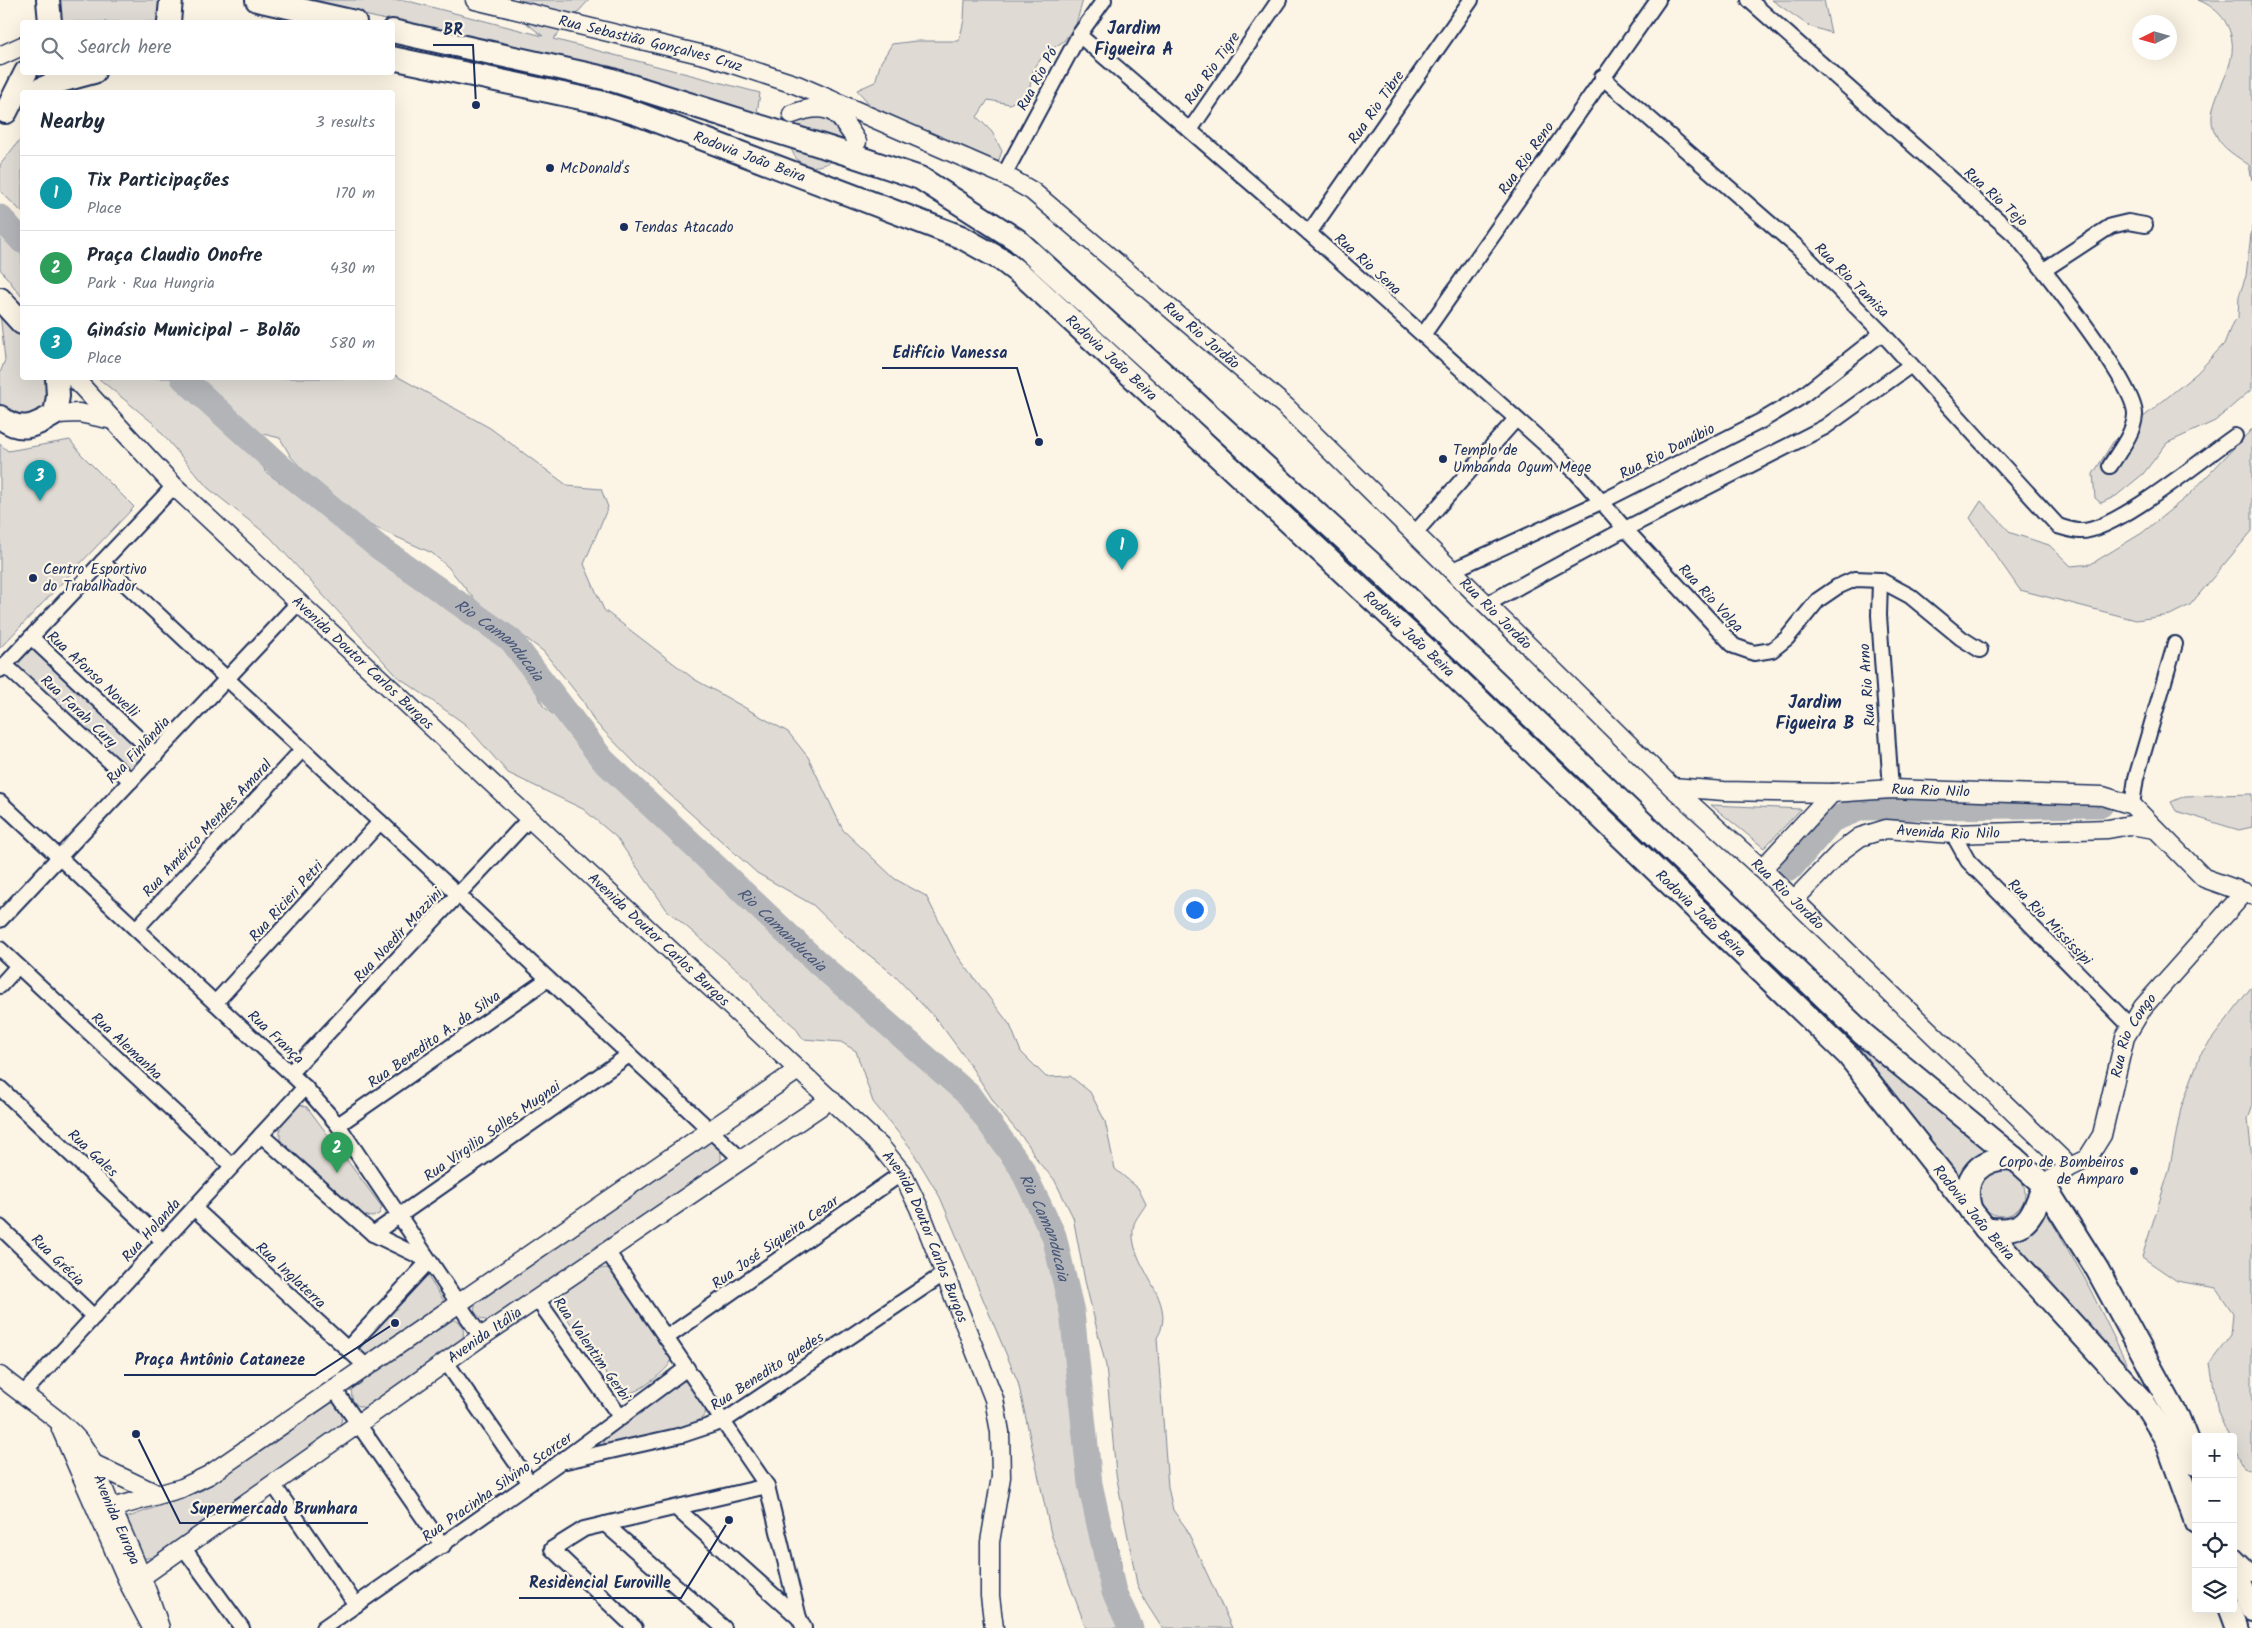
<!DOCTYPE html>
<html lang="en">
<head>
<meta charset="utf-8">
<style>
  :root { --surface:#fff; --page:#f6f6f7; --text:#1f2937; --muted:#747a83; --line:#e0e1e3; --accent:#7c3aed }
  body { margin:0; font-family:Kalam,sans-serif; background:var(--page); color:var(--text) }
  .controls { position:absolute; right:15px; bottom:15px; display:grid; overflow:hidden; border-radius:5px; box-shadow:0 5px 20px #0002 }
  .controls button { width:45px; height:45px; display:grid; place-items:center; padding:0; border:0; border-bottom:1px solid var(--line); background:var(--surface); color:var(--text); font:25px sans-serif }
  .compass { position:absolute; left:2132px; top:15px; width:45px; height:45px; border-radius:50%; background:var(--surface); box-shadow:0 5px 20px #0002; rotate:265deg }
  .you { position:absolute; left:1194px; top:909px; width:18px; height:18px; margin:-12px; border:4px solid #fff; border-radius:50%; background:#1a73e8; box-shadow:0 0 0 8px #1a73e833 }
  .badge { display:grid; place-items:center; width:32px; height:32px; border-radius:50%; background:var(--accent); color:#fff; font-size:16px; font-weight:700 }
  .pin { position:absolute; translate:-50% -41px; filter:drop-shadow(0 1px 2px #0008) }
  .pin::after { content:''; position:absolute; top:26px; width:18px; height:15px; background:inherit; clip-path:polygon(0 0,100% 0,50% 100%) }
  .list { margin:0; padding:0; list-style:none }
  h2 { display:flex; justify-content:space-between; align-items:center; height:65px; margin:0; padding:0 20px; font-size:21px }
  h2 small { font-size:16px; font-weight:400; color:var(--muted) }
  .list li { display:grid; grid-template-columns:32px 1fr auto; gap:15px; align-items:center; box-sizing:border-box; height:75px; padding:0 20px; border-top:1px solid var(--line) }
  .list b { display:block; font-size:19px; white-space:nowrap }
  .list p { margin:0; font-size:16px; white-space:nowrap; color:var(--muted) }
  .list em { font-size:16px; font-style:normal; color:var(--muted) }
  .icon { flex:none; width:28px; height:28px; fill:none; stroke:currentColor; stroke-width:2; stroke-linecap:round; stroke-linejoin:round }
  .map { position:relative; flex:none; width:2252px; height:1628px; overflow:hidden }
  .search { position:absolute; background:var(--surface); box-shadow:0 5px 20px #0002; left:20px; top:20px; width:375px; height:55px; display:flex; align-items:center; gap:12px; box-sizing:border-box; padding:0 18px; border-radius:5px; color:var(--muted); font-size:19px }
  .panel { position:absolute; background:var(--surface); box-shadow:0 5px 20px #0002; left:20px; top:90px; width:375px; height:290px; border-radius:5px }
  .map>svg:first-child { display:block }
  .green { fill:#dfdbd4; stroke:#7d8599 }
  .lines { fill:none; stroke-linecap:round; stroke-linejoin:round }
  .river { stroke:#b2b4b8; stroke-width:25 }
  .minor-casing { stroke:#1b2f5e; stroke-width:18 }
  .tertiary-casing { stroke:#1b2f5e; stroke-width:21 }
  .primary-casing { stroke:#1b2f5e; stroke-width:26 }
  .minor { stroke:#fcf5e5; stroke-width:14 }
  .tertiary { stroke:#fcf5e5; stroke-width:18 }
  .primary { stroke:#fcf5e5; stroke-width:22 }
  .poi-dot { fill:#1b2f5e; stroke:#fcf5e5; stroke-width:2 }
  .labels { text-anchor:middle; stroke-width:4.5; stroke-linejoin:round; paint-order:stroke }
  .street-label { font-size:15px; fill:#1b2f5e; stroke:#fcf5e5 }
  .poi-label { font-size:15px; fill:#1b2f5e; stroke:#fcf5e5; text-anchor:start }
  .water-label { font-size:16px; font-style:italic; fill:#485779; stroke:#fcf5e5 }
  .quarter-label { font-size:18px; font-weight:bold; fill:#1b2f5e; stroke:#fcf5e5 }
  .leader { fill:none; stroke:#1b2f5e; stroke-width:2 }
  .callout-dot { fill:#1b2f5e; stroke:#fcf5e5; stroke-width:2 }
  .callout-label { font-size:16px; text-anchor:middle; font-weight:bold; fill:#1b2f5e; stroke:#fcf5e5; stroke-width:4.5; stroke-linejoin:round; paint-order:stroke }
</style>
</head>
<body>
<div class="map">
<svg width="2252" height="1628" viewBox="0 0 2252 1628">
  <rect width="100%" height="100%" fill="#fcf5e5"/>
  <filter id="ink" filterUnits="userSpaceOnUse"><feTurbulence type="fractalNoise" baseFrequency=".02" numOctaves="2"/><feDisplacementMap in="SourceGraphic" scale="10" xChannelSelector="R" yChannelSelector="G"/><feConvolveMatrix kernelMatrix="1 2 1 2 8 2 1 2 1" color-interpolation-filters="sRGB"/></filter>
  <g filter="url(#ink)">
    <g class="green">
      <path d="M58 0H161L159 22H60Z"/>
      <path d="M300 0H404L543 36 496 0H589L553 39 760 93 757 113 647 81Z"/>
      <path d="M965 0H1083L1076 24 1064 41 1045 53 1033 70 1029 92 1010 104 988 100 977 117 992 132 1002 151 995 171 882 118 857 90 875 82 881 62 892 44 916 41H959L964 20Z"/>
      <path d="M1772 0H1824L1831 33 1809 26Z"/>
      <path d="M2198 0H2252V180L2249 165C2238 157 2223 149 2217 137 2195 100 2252 66 2225 21 2219 12 2209 4 2198 0Z"/>
      <path d="M813 109 841 128 842 141 791 125 803 113Z"/>
      <path d="M22 141V212L0 191V165L18 142Z"/>
      <path d="M789 142 837 159C812 171 797 171 789 142Z"/>
      <path d="M2252 226V389L2215 421 2167 443 2143 474 2116 496 2101 503 2095 498 2093 474 2113 442 2197 373 2224 344 2232 324 2238 318 2239 296 2246 276Z"/>
      <path d="M0 230 22 249V297L0 269Z"/>
      <path d="M0 313 22 336V378H45L49 408 16 419 0 405V373L5 360Z"/>
      <path d="M393 374 490 428 568 486 601 489 608 507 584 564 604 610 694 679 788 732 808 757 843 830 895 879 926 896 956 954 1010 1025 1021 1052 1046 1077 1070 1076 1090 1092 1105 1121 1115 1169 1138 1188 1146 1204C1143 1210 1136 1218 1134 1224 1124 1264 1181 1299 1157 1338L1168 1487 1173 1510 1186 1528 1232 1628H1162L1146 1603 1137 1584 1133 1563 1116 1474 1106 1366 1085 1281 1073 1217 1054 1179 1039 1163 1028 1144 1000 1111 964 1056 938 1021 893 974 844 935 813 905 757 873 639 767 594 721 583 701 543 651 475 600 448 567 432 553 352 517 320 488 291 457 280 438 259 433 255 453 266 472 440 601 460 613 480 621 496 635 511 650 535 687 543 706 579 737 752 915 805 953 853 994 884 1027 921 1049 936 1063 1006 1144 1026 1186 1060 1243 1067 1264 1077 1350 1083 1371 1091 1479 1098 1500 1109 1519 1116 1540 1121 1562 1122 1583 1129 1604 1142 1628H1086L1051 1534 1018 1382 940 1197 910 1147 873 1102 856 1051 841 1042 803 1039 795 1027 762 999 750 981 667 910 616 837 583 809 508 773 465 724 397 676 270 537 208 488 153 423 98 378H392Z"/>
      <path d="M2252 429V531L2190 605 2170 615 2136 620 2020 590 1970 518 1981 501 2011 533 2049 545 2071 566 2091 564 2142 533 2190 494Z"/>
      <path d="M70 440 81 454 134 507 0 648V444L8 451Z"/>
      <path d="M31 644 149 755 131 774 13 663Z"/>
      <path d="M2252 794V827L2239 830 2176 811 2171 802 2185 796Z"/>
      <path d="M1711 805 1801 809 1764 848Z"/>
      <path d="M2252 986V1107L2248 1119 2252 1159V1471L2244 1468 2233 1445V1437H2229L2218 1413 2210 1363 2231 1335 2233 1313 2216 1288 2177 1281 2142 1257 2169 1171 2181 1108 2200 1055Z"/>
      <path d="M1857 1045 1992 1150C1974 1156 1966 1160 1960 1178Z"/>
      <path d="M299 1104 307 1107 382 1207 379 1214 372 1217 364 1215 280 1140V1125Z"/>
      <path d="M705 1141 714 1143 721 1149V1165L494 1320C484 1322 480 1319 474 1310L478 1297Z"/>
      <circle cx="2002" cy="1193" r="23"/>
      <path d="M2046 1212 2085 1279 2136 1382 2008 1240C2028 1237 2036 1228 2046 1212Z"/>
      <path d="M606 1268 614 1271 670 1354 671 1362C666 1371 643 1389 633 1392 627 1394 622 1391 617 1390L560 1308C559 1305 558 1300 559 1296 563 1284 594 1269 606 1268Z"/>
      <path d="M426 1274 444 1301 364 1356 356 1345Z"/>
      <path d="M450 1319C464 1320 465 1331 462 1342L368 1408C354 1407 350 1400 352 1387Z"/>
      <path d="M684 1381 694 1385 706 1406 705 1415 697 1422 612 1447 604 1445 603 1437 677 1382Z"/>
      <path d="M329 1402 338 1404 343 1411 340 1428 154 1557 141 1559 124 1526 126 1518 203 1490 320 1405Z"/>
    </g>
    <g class="lines">
      <g class="river">
        <path d="M0 217 22 241"/>
        <path id="s1" d="M183 378 282 468 377 546 511 640 603 760 817 962 969 1095 1021 1167 1054 1236 1072 1312 1090 1484 1114 1592 1131 1628"/>
        <path d="M1791 868 1832 820 1862 808 2101 805"/>
      </g>
      <defs>
        <g id="minor">
          <path d="M1749 0 2015 235C2039 264 2136 384 2135 415 2134 433 2119 451 2110 466"/>
          <path d="M1079 35 1309 233 1575 471 1625 529 1734 646 1754 653 1772 650 1787 638 1818 600 1837 587 1855 579 1880 580 1910 596 1961 638 1980 650"/>
          <path d="M1602 77 1798 248 1882 333 2058 526C2065 528 2073 531 2080 531 2113 533 2205 457 2235 436"/>
          <path d="M1190 130 1279 0"/>
          <path d="M1004 175 1079 35 1104 0"/>
          <path d="M1309 233 1471 0"/>
          <path d="M2044 270 2111 226 2128 222 2145 225"/>
          <path d="M1423 335 1658 0"/>
          <path d="M1414 534 1516 419"/>
          <path d="M102 562 741 1159"/>
          <path d="M1451 571 1603 501 1761 421 1798 399 1882 333"/>
          <path d="M1880 580 1879 615 1891 789"/>
          <path d="M1485 605 1625 529 1825 427 1911 365"/>
          <path d="M31 637 156 755"/>
          <path d="M5 665 131 781"/>
          <path d="M0 670 174 486"/>
          <path d="M0 802 305 1087 338 1125 481 1337"/>
          <path d="M2132 805 2136 778 2175 644"/>
          <path d="M1953 834 1968 861 2131 1027"/>
          <path d="M0 920 299 602"/>
          <path d="M136 929 302 750"/>
          <path d="M0 949 232 1166"/>
          <path d="M0 986 18 966"/>
          <path d="M215 1003 380 822"/>
          <path d="M290 1073 530 818"/>
          <path d="M0 1088 163 1241"/>
          <path d="M338 1125 548 979"/>
          <path d="M261 1135 373 1234 429 1261 347 1349"/>
          <path d="M194 1208 367 1367"/>
          <path d="M0 1227 94 1317"/>
          <path d="M373 1234 629 1055"/>
          <path d="M607 1251 767 1486 799 1618 804 1628"/>
          <path d="M537 1299 621 1418"/>
          <path d="M666 1338 902 1173"/>
          <path d="M446 1362 530 1483"/>
          <path d="M334 1389 443 1546"/>
          <path d="M22 1395 305 1087"/>
          <path d="M566 1461 682 1435 724 1421 945 1273"/>
          <path d="M273 1484 356 1605"/>
          <path d="M676 1508 799 1618"/>
          <path d="M605 1524 724 1628"/>
          <path d="M183 1547 242 1628"/>
          <path d="M2235 1556 2252 1573"/>
          <path d="M323 1628 560 1462 687 1368"/>
          <path d="M635 1628 552 1549 584 1529 767 1486"/>
        </g>
        <g id="tertiary">
          <path id="s2" d="M475 0 708 56 797 85 1004 175 1032 191 1285 406 1672 787 1762 869 2070 1167"/>
          <path d="M0 56 22 46"/>
          <path d="M792 114C829 100 838 111 857 142"/>
          <path id="s3" d="M74 378 174 486 881 1147 902 1173 919 1208 994 1399 1000 1432 1001 1477 990 1542V1596L994 1628"/>
          <path d="M55 414 79 413 113 420"/>
          <path id="s4" d="M1672 787 1724 791 1832 793 1891 789 2103 796 2132 805 2204 878 2252 895"/>
          <path d="M1762 869 1832 793"/>
          <path id="s5" d="M1794 900 1841 851 1860 837 1886 829 1953 834 2108 829 2130 825 2155 829"/>
          <path id="s6" d="M2044 1185 2070 1167 2087 1159 2102 1135 2125 1037 2143 1007 2244 893"/>
          <path id="s7" d="M0 1376C24 1397 64 1420 82 1445 95 1463 102 1486 111 1507 130 1548 146 1585 160 1628"/>
          <path d="M61 1429 130 1586 150 1624"/>
          <path d="M92 1463 157 1494"/>
          <path d="M102 1521 106 1512 112 1508 182 1488 209 1475 798 1070"/>
          <path id="s8" d="M115 1553 133 1574 143 1576 481 1337 831 1099"/>
        </g>
        <g id="primary">
          <path d="M48 0 50 22"/>
          <path d="M257 0 355 22"/>
          <path d="M169 22 171 0"/>
          <path d="M392 31 609 79 848 154 920 178 1017 240 1383 574 1863 1034 2014 1158 2044 1185 2097 1269 2178 1418 2196 1464"/>
          <path id="s9" d="M392 58 600 102 638 114 961 237 1002 260 1028 280 1427 650 1848 1055 1985 1228 2144 1403 2166 1439 2196 1522"/>
          <path d="M34 92 57 82 94 72"/>
          <path d="M6 112 26 72"/>
          <path d="M0 299 22 323"/>
          <path d="M0 417C20 433 34 427 55 414L58 396 57 378"/>
          <path d="M1971 1211C1960 1177 1980 1157 2014 1158"/>
          <path d="M1985 1228C2026 1235 2031 1219 2044 1185"/>
          <path d="M2233 1563 2252 1611"/>
          <path d="M2228 1609 2235 1628"/>
        </g>
      </defs>
      <use href="#minor" class="minor-casing"/>
      <use href="#tertiary" class="tertiary-casing"/>
      <use href="#primary" class="primary-casing"/>
      <use href="#minor" class="minor"/>
      <use href="#tertiary" class="tertiary"/>
      <use href="#primary" class="primary"/>
    </g>
  </g>
  <g class="poi-dot">
    <circle cx="550" cy="168" r="5"/>
    <circle cx="624" cy="227" r="5"/>
    <circle cx="1443" cy="459" r="5"/>
    <circle cx="33" cy="578" r="5"/>
    <circle cx="2134" cy="1171" r="5"/>
  </g>
  <g class="labels">
    <g class="street-label">
      <text dy="5" stroke="none"><textPath href="#s2" startOffset="181">Rua Sebastião Gonçalves Cruz</textPath></text>
      <text transform="translate(1212 68) rotate(-55)" y="5">Rua Rio Tigre</text>
      <text transform="translate(1037 79) rotate(-62)" y="5">Rua Rio Pó</text>
      <text transform="translate(1376 107) rotate(-55)" y="5">Rua Rio Tibre</text>
      <text dy="5" stroke="none"><textPath href="#s9" startOffset="372">Rodovia João Beira</textPath></text>
      <text transform="translate(1526 158) rotate(-55)" y="5">Rua Rio Reno</text>
      <text transform="translate(1996 197) rotate(42)" y="5">Rua Rio Tejo</text>
      <text transform="translate(1368 264) rotate(42)" y="5">Rua Rio Sena</text>
      <text transform="translate(1852 280) rotate(45)" y="5">Rua Rio Tamisa</text>
      <text dy="5" stroke="none"><textPath href="#s2" startOffset="814">Rua Rio Jordão</textPath></text>
      <text dy="5" stroke="none"><textPath href="#s9" startOffset="792">Rodovia João Beira</textPath></text>
      <text transform="translate(1667 451) rotate(-27)" y="5">Rua Rio Danúbio</text>
      <text transform="translate(1711 598) rotate(47)" y="5">Rua Rio Volga</text>
      <text dy="5" stroke="none"><textPath href="#s2" startOffset="1219">Rua Rio Jordão</textPath></text>
      <text dy="5" stroke="none"><textPath href="#s9" startOffset="1198">Rodovia João Beira</textPath></text>
      <text dy="5" stroke="none"><textPath href="#s3" startOffset="406">Avenida Doutor Carlos Burgos</textPath></text>
      <text transform="translate(93 674) rotate(43)" y="5">Rua Afonso Novelli</text>
      <text transform="translate(1867 685) rotate(-94)" y="5">Rua Rio Arno</text>
      <text transform="translate(79 711) rotate(43)" y="5">Rua Farah Cury</text>
      <text transform="translate(138 750) rotate(-47)" y="5">Rua Finlândia</text>
      <text dy="5" stroke="none"><textPath href="#s4" startOffset="259">Rua Rio Nilo</textPath></text>
      <text transform="translate(207 828) rotate(-47)" y="5">Rua Américo Mendes Amaral</text>
      <text dy="5" stroke="none"><textPath href="#s5" startOffset="181">Avenida Rio Nilo</textPath></text>
      <text dy="5" stroke="none"><textPath href="#s2" startOffset="1624">Rua Rio Jordão</textPath></text>
      <text transform="translate(286 901) rotate(-48)" y="5">Rua Ricieri Petri</text>
      <text dy="5" stroke="none"><textPath href="#s9" startOffset="1602">Rodovia João Beira</textPath></text>
      <text transform="translate(2050 922) rotate(46)" y="5">Rua Rio Mississipi</text>
      <text transform="translate(398 935) rotate(-47)" y="5">Rua Noedir Mazzini</text>
      <text dy="5" stroke="none"><textPath href="#s3" startOffset="811">Avenida Doutor Carlos Burgos</textPath></text>
      <text transform="translate(276 1037) rotate(43)" y="5">Rua França</text>
      <text dy="5" stroke="none"><textPath href="#s6" startOffset="184">Rua Rio Congo</textPath></text>
      <text transform="translate(434 1039) rotate(-35)" y="5">Rua Benedito A. da Silva</text>
      <text transform="translate(127 1046) rotate(43)" y="5">Rua Alemanha</text>
      <text transform="translate(492 1131) rotate(-35)" y="5">Rua Virgilio Salles Mugnai</text>
      <text transform="translate(93 1153) rotate(43)" y="5">Rua Gales</text>
      <text dy="5" stroke="none"><textPath href="#s9" startOffset="2008">Rodovia João Beira</textPath></text>
      <text transform="translate(151 1230) rotate(-48)" y="5">Rua Holanda</text>
      <text dy="5" stroke="none"><textPath href="#s3" startOffset="1216">Avenida Doutor Carlos Burgos</textPath></text>
      <text transform="translate(775 1242) rotate(-35)" y="5">Rua José Siqueira Cezar</text>
      <text transform="translate(58 1260) rotate(44)" y="5">Rua Grécia</text>
      <text transform="translate(291 1275) rotate(43)" y="5">Rua Inglaterra</text>
      <text dy="5" stroke="none"><textPath href="#s8" startOffset="456">Avenida Itália</textPath></text>
      <text transform="translate(592 1349) rotate(55)" y="5">Rua Valentim Gerbi</text>
      <text transform="translate(767 1371) rotate(-33)" y="5">Rua Benedito guedes</text>
      <text transform="translate(497 1487) rotate(-35)" y="5">Rua Pracinha Silvino Scorcer</text>
      <text dy="5" stroke="none"><textPath href="#s7" startOffset="190">Avenida Europa</textPath></text>
    </g>
    <g class="poi-label">
      <text x="560" y="173">McDonald's</text>
      <text x="634" y="232">Tendas Atacado</text>
      <text x="1453" y="455">Templo de<tspan x="1453" dy="17">Umbanda Ogum Mege</tspan></text>
      <text x="43" y="574">Centro Esportivo<tspan x="43" dy="17">do Trabalhador</tspan></text>
      <text x="2124" y="1167" text-anchor="end">Corpo de Bombeiros<tspan x="2124" dy="17">de Amparo</tspan></text>
    </g>
    <g class="water-label">
      <text dy="6" stroke="none"><textPath href="#s1" startOffset="412">Rio Camanducaia</textPath></text>
      <text dy="6" stroke="none"><textPath href="#s1" startOffset="818">Rio Camanducaia</textPath></text>
      <text dy="6" stroke="none"><textPath href="#s1" startOffset="1222">Rio Camanducaia</textPath></text>
    </g>
    <g class="quarter-label">
      <text x="1134" y="34">Jardim<tspan x="1134" dy="21">Figueira A</tspan></text>
      <text x="1815" y="708">Jardim<tspan x="1815" dy="21">Figueira B</tspan></text>
    </g>
  </g>
  <path class="leader" d="M476 105L473 45H433M1039 442L1017 368H882M395 1323L315 1375H124M136 1434L180 1523H368M729 1520L681 1598H519"/>
  <g class="callout-dot">
    <circle cx="476" cy="105" r="5"/>
    <circle cx="1039" cy="442" r="5"/>
    <circle cx="395" cy="1323" r="5"/>
    <circle cx="136" cy="1434" r="5"/>
    <circle cx="729" cy="1520" r="5"/>
  </g>
  <g class="callout-label">
    <text x="453" y="35">BR</text>
    <text x="950" y="358">Edifício Vanessa</text>
    <text x="220" y="1365">Praça Antônio Cataneze</text>
    <text x="274" y="1514">Supermercado Brunhara</text>
    <text x="600" y="1588">Residencial Euroville</text>
  </g>
</svg>
<div class="controls">
<button>+</button>
<button>−</button>
<button><svg class="icon" aria-label="locate" viewBox="0 0 24 24"><circle cx="12" cy="12" r="6"/><path d="M12 2v4M12 18v4M2 12h4M18 12h4"/></svg></button>
<button><svg class="icon" aria-label="layers" viewBox="0 0 24 24"><path d="M12 4l9 5-9 5-9-5zM3 14l9 5 9-5"/></svg></button>
</div>
<svg class="compass" viewBox="-18 -18 36 36"><path d="M0-13l5 13h-10z" fill="#e53935"/><path d="M0 13l5-13h-10z" fill="#747a83"/></svg>
<div class="you"></div>
<div class="pin badge" style="left:1122px;top:570px;background:#0f9aa8">1</div>
<div class="pin badge" style="left:337px;top:1173px;background:#2e9e5b">2</div>
<div class="pin badge" style="left:40px;top:501px;background:#0f9aa8">3</div>
<div class="search"><svg class="icon" aria-label="search" viewBox="0 0 24 24"><circle cx="10" cy="10" r="6"/><path d="M15 15l6 6"/></svg>Search here</div>
<section class="panel">
<h2>Nearby<small>3 results</small></h2>
<ul class="list">
<li><span class="badge" style="background:#0f9aa8">1</span><div><b>Tix Participações</b><p>Place</p></div><em>170 m</em></li>
<li><span class="badge" style="background:#2e9e5b">2</span><div><b>Praça Claudio Onofre</b><p>Park · Rua Hungria</p></div><em>430 m</em></li>
<li><span class="badge" style="background:#0f9aa8">3</span><div><b>Ginásio Municipal - Bolão</b><p>Place</p></div><em>580 m</em></li>
</ul>
</section>
</div>
</body>
</html>
